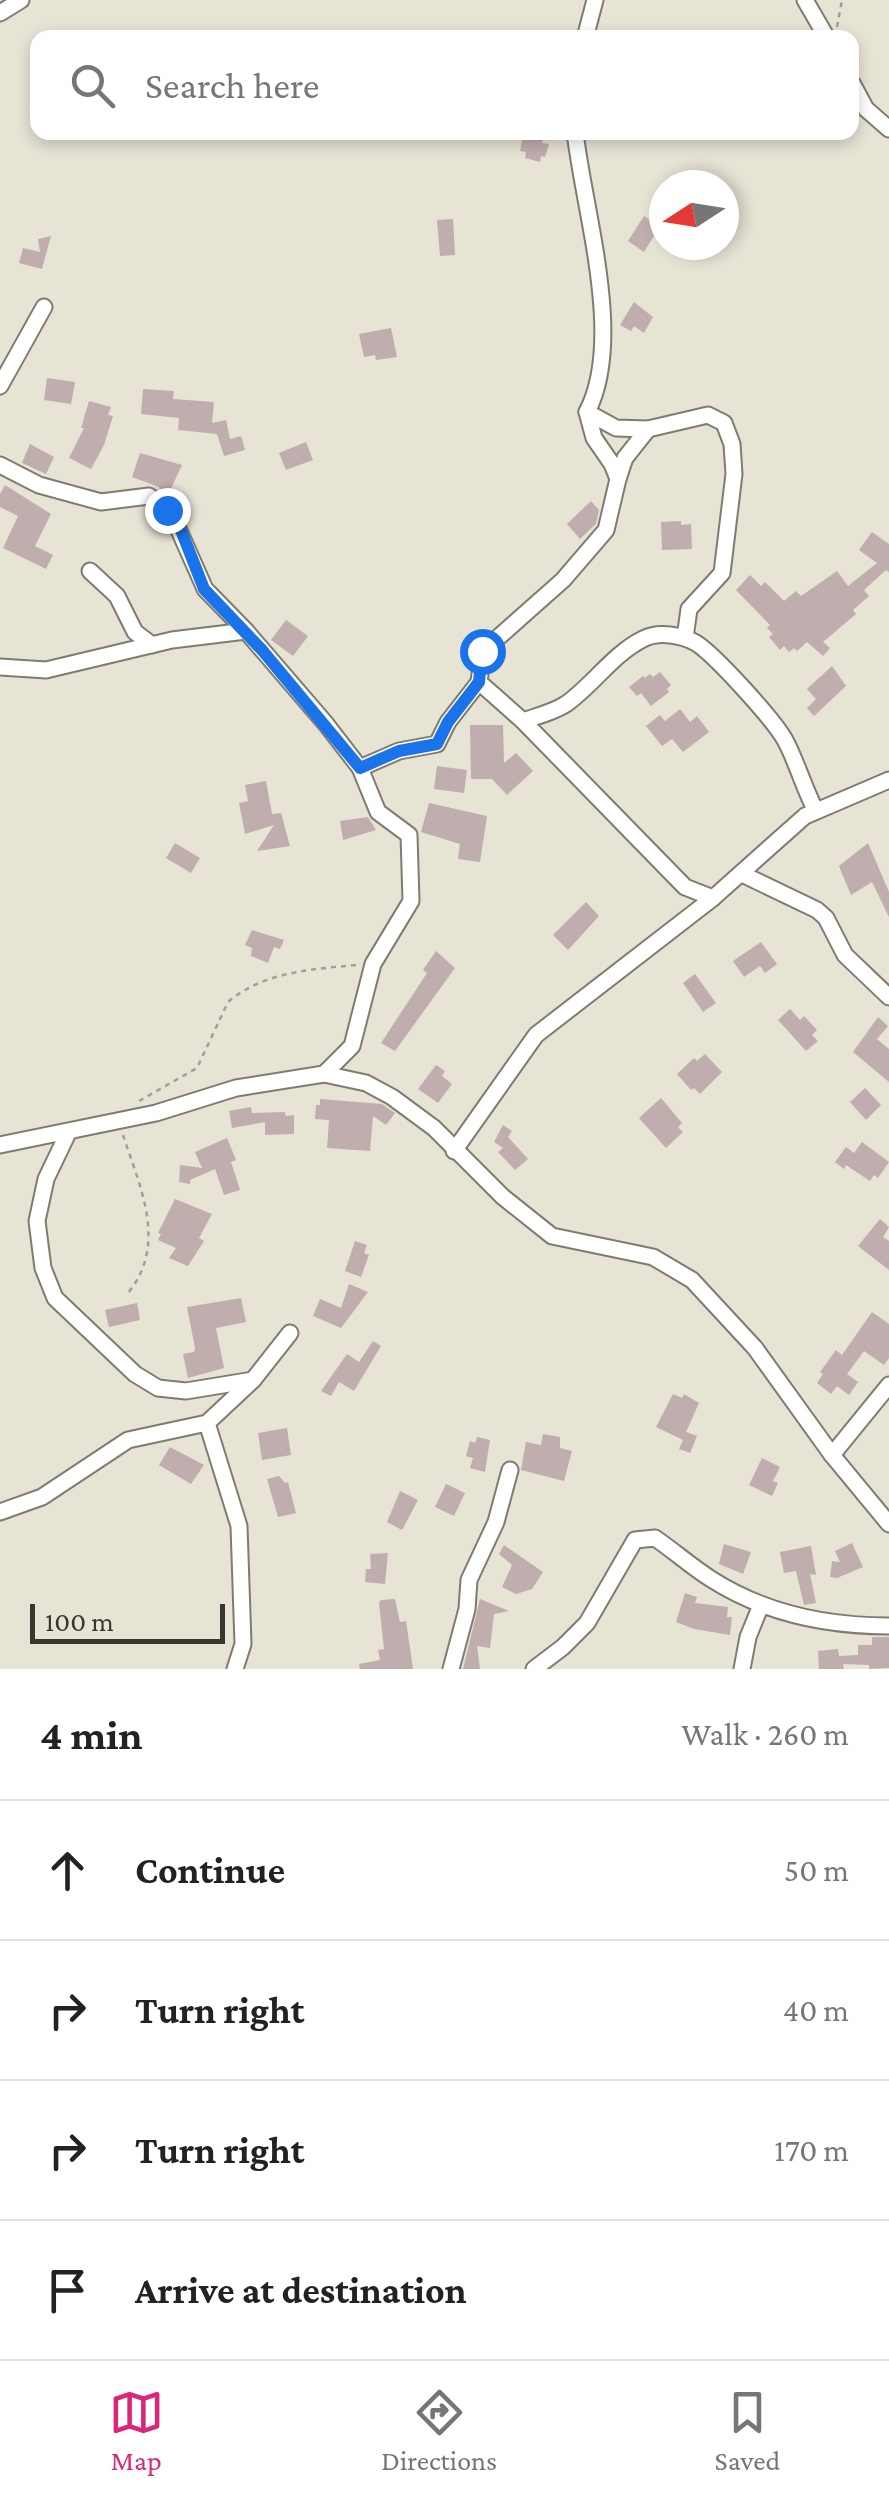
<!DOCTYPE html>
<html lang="en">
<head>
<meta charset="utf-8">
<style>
  :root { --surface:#fff; --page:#f6f6f6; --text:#222; --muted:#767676; --line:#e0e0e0; --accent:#db2777 }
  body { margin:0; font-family:"Crimson Pro",serif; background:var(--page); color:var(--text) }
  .compass { position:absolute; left:649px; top:170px; width:90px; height:90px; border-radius:50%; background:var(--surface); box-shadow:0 5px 15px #0003; rotate:258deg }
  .scale { position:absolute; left:30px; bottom:25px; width:195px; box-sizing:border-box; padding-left:10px; border:5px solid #383631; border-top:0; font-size:28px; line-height:35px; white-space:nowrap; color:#383631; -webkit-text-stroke:8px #e7e3d5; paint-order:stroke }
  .stop { position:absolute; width:30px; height:30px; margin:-22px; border:8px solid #1a73e8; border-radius:50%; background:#fff }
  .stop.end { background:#1a73e8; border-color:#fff; box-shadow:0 2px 10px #0008 }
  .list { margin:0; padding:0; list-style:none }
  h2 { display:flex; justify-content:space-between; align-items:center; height:130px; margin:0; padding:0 40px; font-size:42px }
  h2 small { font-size:32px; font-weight:400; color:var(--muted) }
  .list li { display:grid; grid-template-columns:65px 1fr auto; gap:30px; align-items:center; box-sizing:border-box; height:140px; padding:0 40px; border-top:2px solid var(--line) }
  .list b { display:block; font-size:38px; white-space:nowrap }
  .list em { font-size:32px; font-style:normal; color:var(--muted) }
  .icon { flex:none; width:55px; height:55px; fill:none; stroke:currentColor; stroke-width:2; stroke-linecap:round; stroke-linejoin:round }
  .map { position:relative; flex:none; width:889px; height:1669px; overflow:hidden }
  .search { position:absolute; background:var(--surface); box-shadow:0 5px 15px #0003; left:30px; right:30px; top:30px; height:110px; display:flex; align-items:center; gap:25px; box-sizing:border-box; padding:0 35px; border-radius:20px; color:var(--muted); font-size:38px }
  .sheet { height:690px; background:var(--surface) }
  nav { display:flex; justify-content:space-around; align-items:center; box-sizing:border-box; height:140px; border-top:2px solid var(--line); background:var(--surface); font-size:28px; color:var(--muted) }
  nav a { display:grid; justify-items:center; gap:5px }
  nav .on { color:var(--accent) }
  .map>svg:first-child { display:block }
  .building { fill:#bfaead }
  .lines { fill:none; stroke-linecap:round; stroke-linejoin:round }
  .minor-casing { stroke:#7f7c6f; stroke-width:19 }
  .path { stroke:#a29f95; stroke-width:2.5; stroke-dasharray:5 5; stroke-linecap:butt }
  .minor { stroke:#fff; stroke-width:15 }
  .route { stroke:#1a73e8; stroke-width:12 }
</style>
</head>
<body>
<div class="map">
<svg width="889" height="1669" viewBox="0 0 889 1669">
  <rect width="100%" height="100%" fill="#e7e3d5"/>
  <g class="building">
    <path d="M524 132H544L542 143 549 144 545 157 541 156 540 162 525 158 526 152 520 151Z"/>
    <path d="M644 216 660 226 644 252 628 241Z"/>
    <path d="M453 219 455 255 440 256 437 220Z"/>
    <path d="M51 236 42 269 19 263 23 248 40 252 38 239Z"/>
    <path d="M634 302 653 317 644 333 634 326 631 331 620 325Z"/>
    <path d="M391 328 397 357 376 360 375 355 364 357 359 334Z"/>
    <path d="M47 378 75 382 71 404 44 400Z"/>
    <path d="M143 389 174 391 173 399 214 402 212 423 226 420 230 439 241 436 245 450 224 456 217 434 178 430 179 418 141 414Z"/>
    <path d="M89 401 111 407 108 415 113 416 104 445 91 469 69 458 84 428H81Z"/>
    <path d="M306 442 313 460 286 470 279 453Z"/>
    <path d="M30 444 54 457 46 474 22 463Z"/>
    <path d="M140 453 182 465 167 497 159 487 132 477Z"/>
    <path d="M5 485 51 514 35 546 53 555 46 569 3 548 18 516 0 507V494Z"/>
    <path d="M591 501 599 510 596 524 580 539 567 524Z"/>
    <path d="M681 521V525L691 524 692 549 662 550 661 522Z"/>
    <path d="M872 532 889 544V572L886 570 864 590 869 596 853 610 856 614 823 642 830 648 823 656 807 642 797 651 794 648 789 652 784 646 780 650 769 637 773 634 767 628 770 625 736 590 750 575 761 586 765 582 784 601 796 591 801 596 837 571 848 586 877 563 859 550Z"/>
    <path d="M286 620 308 636 293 656 271 640Z"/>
    <path d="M832 666 846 686 814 716 807 708 816 699 807 689Z"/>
    <path d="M660 672 671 685 667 689 669 692 651 706 641 693 637 696 629 687 643 676 645 678 650 674 653 677Z"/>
    <path d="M680 709 690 722 697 716 709 732 683 752 672 739 662 746 646 726 660 715 665 721Z"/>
    <path d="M470 725H503L504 763 516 753 533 771 507 795 492 779H471Z"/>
    <path d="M437 766 467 770 464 793 434 789Z"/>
    <path d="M266 781 272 814 281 813 290 846 257 851 274 825 245 834 239 803 248 801 245 785Z"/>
    <path d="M429 803 487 816 480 862 458 859 460 844 421 832Z"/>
    <path d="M368 817 376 830 343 840 340 821Z"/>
    <path d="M175 843 200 858 191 873 166 858Z"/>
    <path d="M868 843 889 892V917L872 882 851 895 839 866Z"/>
    <path d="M586 902 599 916 568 950 553 935Z"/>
    <path d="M252 930 284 940 280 949 274 947 268 963 251 956 252 948 245 945Z"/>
    <path d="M761 942 777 964 765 973 760 966 744 977 733 961Z"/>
    <path d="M436 951 455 968 395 1051 381 1043 427 973 423 970Z"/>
    <path d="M695 974 716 1003 703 1012 683 983Z"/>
    <path d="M790 1009 800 1020 804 1016 817 1030 812 1035 818 1041 806 1051 778 1020Z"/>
    <path d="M878 1017 888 1026 877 1039 889 1049V1082L853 1052Z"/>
    <path d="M705 1054 722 1072 700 1094 694 1088 691 1090 677 1074 694 1058 697 1061Z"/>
    <path d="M436 1065 445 1071 442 1076 452 1084 438 1103 418 1089Z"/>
    <path d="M865 1088 881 1105 866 1120 850 1102Z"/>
    <path d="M661 1098 682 1123 678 1127 683 1132 666 1148 639 1118Z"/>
    <path d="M320 1099 382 1104 395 1113 386 1125 373 1116 370 1151 327 1148 329 1120 315 1119 316 1105H320Z"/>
    <path d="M251 1107 252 1113 285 1112 286 1116 294 1115V1134L265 1135V1122L232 1128 229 1111Z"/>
    <path d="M503 1125 512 1131 508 1137 528 1159 515 1170 498 1152 503 1148 494 1142Z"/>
    <path d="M227 1138 236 1160 231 1162 240 1190 224 1195 215 1169 190 1180V1184L179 1182 180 1165 202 1168 195 1152Z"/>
    <path d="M862 1142 889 1162 878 1178 874 1175 870 1181 846 1165 844 1169 835 1162 846 1147 854 1153Z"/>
    <path d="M175 1199 212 1214 199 1238 204 1241 188 1266 169 1258 176 1248 158 1240 161 1234 158 1233Z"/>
    <path d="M880 1219 889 1227 883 1237 889 1241V1270L858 1246Z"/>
    <path d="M355 1241 367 1245 364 1253 369 1255 361 1277 345 1271Z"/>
    <path d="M349 1284 368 1292 341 1328 313 1316 320 1299 341 1308Z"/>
    <path d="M241 1298 246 1322 216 1328 224 1368 188 1378 183 1354 194 1352 195 1348 187 1307Z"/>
    <path d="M137 1303 140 1320 109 1327 105 1310Z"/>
    <path d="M872 1312 889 1324V1358L884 1365 864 1351 847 1374 858 1382 849 1395 837 1386 831 1394 817 1383 823 1374 820 1372 836 1350 842 1355Z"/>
    <path d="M373 1341 381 1346 354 1391 339 1382 331 1396 321 1391 347 1354 359 1362Z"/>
    <path d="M673 1394 682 1398 684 1394 699 1403 686 1432 697 1436 690 1453 679 1449 683 1440 656 1427Z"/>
    <path d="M287 1428 291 1455 262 1460 258 1433Z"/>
    <path d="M543 1434 560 1437V1448L572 1451 564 1481 521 1470 526 1442 541 1445Z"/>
    <path d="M477 1437 490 1440 485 1472 470 1468 473 1458 466 1456 470 1441 475 1443Z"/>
    <path d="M170 1447 204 1465 191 1484 159 1465Z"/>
    <path d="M762 1458 780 1467 773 1481 778 1483 772 1496 749 1485Z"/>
    <path d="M279 1476 285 1483 288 1482 296 1513 278 1517 267 1479Z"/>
    <path d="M446 1484 465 1493 454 1516 435 1507Z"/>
    <path d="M400 1491 418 1500 402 1530 387 1522Z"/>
    <path d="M852 1543 863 1567 837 1578 830 1577 832 1561 840 1562 835 1551Z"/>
    <path d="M724 1544 751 1552 743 1574 719 1564Z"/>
    <path d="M504 1545 543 1572 532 1589 516 1594 502 1587 512 1565 499 1554Z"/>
    <path d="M811 1546 816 1575 810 1574 816 1603 804 1605 796 1571 784 1573 780 1552Z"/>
    <path d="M388 1553 385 1584 365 1582 366 1569H371L370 1554Z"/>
    <path d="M685 1593 697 1597 695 1603 728 1607 727 1617H732L730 1635 694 1629 676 1622Z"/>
    <path d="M395 1599 400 1622 406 1621 413 1669H360L359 1664 380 1660 378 1650 384 1649 379 1603 381 1600Z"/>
    <path d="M480 1599 509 1611 494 1614 490 1648 477 1646 480 1669H463Z"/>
    <path d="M872 1637H889V1668L869 1669V1665L843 1664 844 1669H819L818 1651 838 1649 839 1656 858 1655V1645H872Z"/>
  </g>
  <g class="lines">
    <defs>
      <g id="minor">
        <path d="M805 0 827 38"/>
        <path d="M0 13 21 0"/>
        <path d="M585 38 595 0"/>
        <path d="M852 83 866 109 889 129"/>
        <path d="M0 386 44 307"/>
        <path d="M587 412 616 428 648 429 708 415 724 423 732 444 734 474 722 573 689 609 685 638"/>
        <path d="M0 465 39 485 101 502 149 496 174 519 205 589 246 631 326 724 360 768 378 812 409 835 411 901 373 964 352 1046 324 1074"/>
        <path d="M618 479 625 458 648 429"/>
        <path d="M90 571 117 596 135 632 152 645"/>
        <path d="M0 667 46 670 172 640 246 631"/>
        <path d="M479 682 483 651 563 580 606 530 618 479 612 464 594 438 587 412C625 339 584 212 575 132"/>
        <path d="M523 721 685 887 713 898"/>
        <path d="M360 768 399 751 437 744 448 722 479 682 523 721C537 716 554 712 566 704 593 685 613 654 643 639 659 631 682 635 696 643 715 655 774 720 785 740 797 762 804 789 816 811"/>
        <path d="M742 874 817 910 826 918 845 955 889 997"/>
        <path d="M68 1133 46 1179 37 1221 43 1268 55 1298 135 1374 158 1388 186 1391 253 1380"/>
        <path d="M0 1145 156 1113 236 1088 324 1074 366 1083 392 1097 434 1128 503 1197 552 1236 653 1257 692 1280 755 1348 832 1455 889 1524"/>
        <path d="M454 1151 536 1035 713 898 805 816 889 780"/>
        <path d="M207 1423 239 1526 243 1644 235 1669"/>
        <path d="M832 1455 889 1385"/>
        <path d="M0 1512 42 1497 128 1440 207 1423 253 1380 290 1333"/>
        <path d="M451 1669 467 1609 469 1580 496 1522 510 1470"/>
        <path d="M534 1669 563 1647 587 1623 635 1540 655 1538C674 1551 692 1567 711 1579 764 1613 827 1626 889 1626"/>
        <path d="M742 1669 748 1637 761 1605"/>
      </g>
    </defs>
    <use href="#minor" class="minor-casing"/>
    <g class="path">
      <path d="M837 27 842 0"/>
      <path d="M139 1101 197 1068 228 1002C263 972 312 969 357 965"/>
      <path d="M123 1135C140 1187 168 1244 128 1293"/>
    </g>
    <use href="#minor" class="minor"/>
  </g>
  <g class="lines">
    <path class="route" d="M167 510 181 530 204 589 262 650 360 768 399 751 437 744 448 722 479 682 482 651"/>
  </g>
</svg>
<svg class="compass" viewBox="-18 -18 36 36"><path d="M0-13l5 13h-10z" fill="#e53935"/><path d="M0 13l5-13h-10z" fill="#767676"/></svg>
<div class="scale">100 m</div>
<div class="stop" style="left:482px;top:651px"></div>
<div class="stop end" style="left:167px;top:510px"></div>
<div class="search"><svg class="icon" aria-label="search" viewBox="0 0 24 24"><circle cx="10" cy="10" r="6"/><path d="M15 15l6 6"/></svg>Search here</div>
</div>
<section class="sheet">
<h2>4 min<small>Walk · 260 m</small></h2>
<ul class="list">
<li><svg class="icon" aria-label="ahead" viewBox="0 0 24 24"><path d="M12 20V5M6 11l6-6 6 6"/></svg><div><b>Continue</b></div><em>50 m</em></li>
<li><svg class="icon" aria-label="right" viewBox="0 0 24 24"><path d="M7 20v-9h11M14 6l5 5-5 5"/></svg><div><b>Turn right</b></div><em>40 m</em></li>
<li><svg class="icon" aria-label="right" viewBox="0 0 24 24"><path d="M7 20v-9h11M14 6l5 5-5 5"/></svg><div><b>Turn right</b></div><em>170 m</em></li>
<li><svg class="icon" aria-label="arrive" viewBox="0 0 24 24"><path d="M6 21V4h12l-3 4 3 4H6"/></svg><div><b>Arrive at destination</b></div></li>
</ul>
</section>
<nav>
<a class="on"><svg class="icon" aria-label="map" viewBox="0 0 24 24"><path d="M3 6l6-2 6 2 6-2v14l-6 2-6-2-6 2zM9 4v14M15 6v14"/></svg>Map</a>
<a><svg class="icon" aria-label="directions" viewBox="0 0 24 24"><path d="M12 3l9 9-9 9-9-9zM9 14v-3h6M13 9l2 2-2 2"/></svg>Directions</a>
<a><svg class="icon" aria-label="saved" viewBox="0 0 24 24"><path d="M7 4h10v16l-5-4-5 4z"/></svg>Saved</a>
</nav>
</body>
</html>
